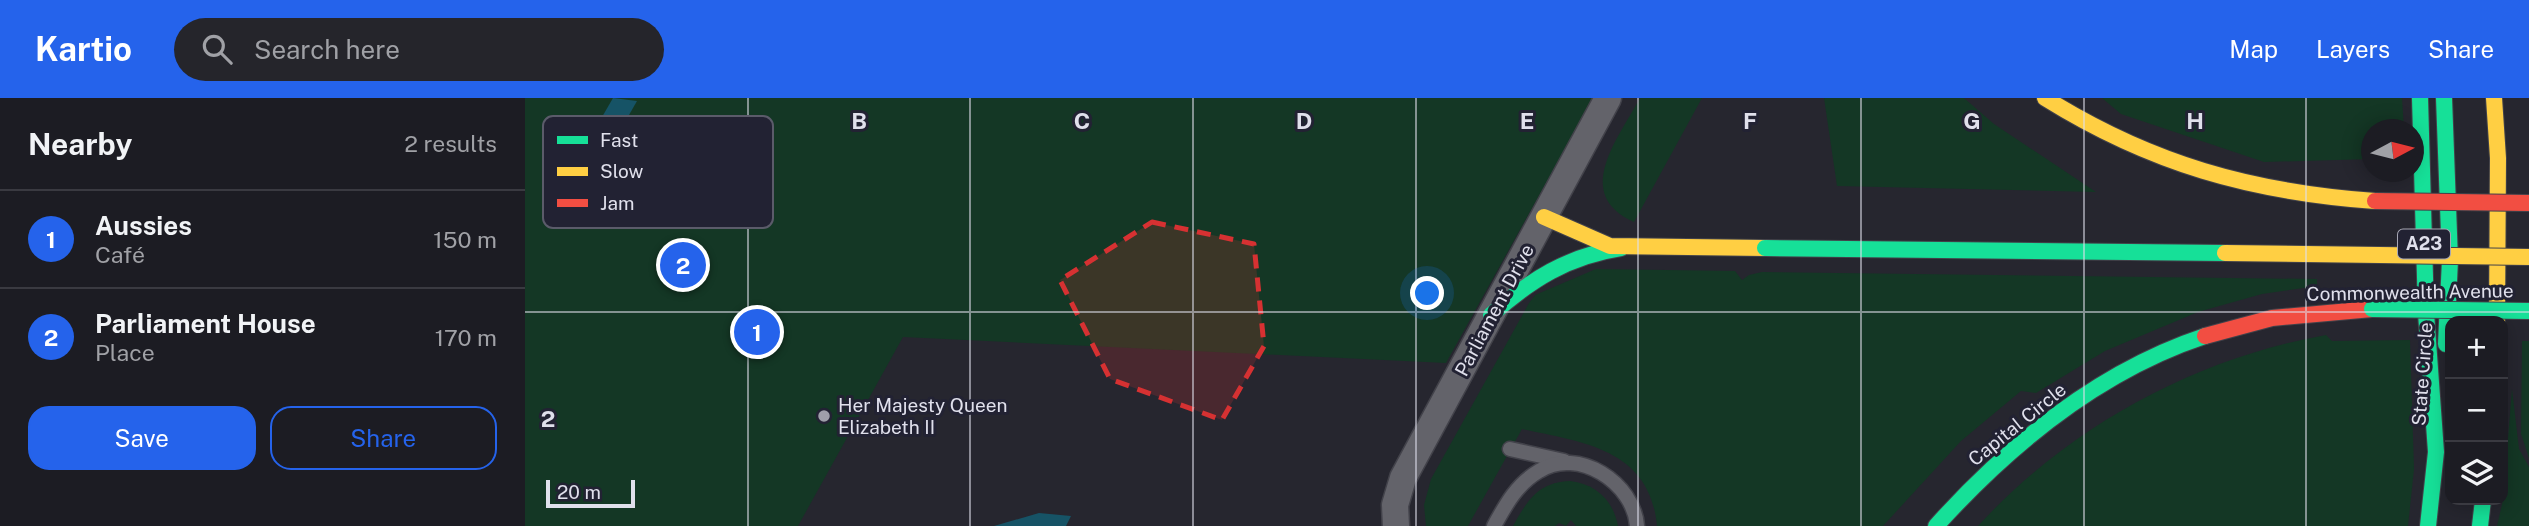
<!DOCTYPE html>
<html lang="en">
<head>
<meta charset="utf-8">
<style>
  :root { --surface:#1c1c23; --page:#25252b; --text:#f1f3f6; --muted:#a0a1a6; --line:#3a3a41; --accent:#2563eb }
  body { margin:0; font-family:"Public Sans",sans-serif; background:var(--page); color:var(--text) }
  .controls { position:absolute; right:21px; bottom:21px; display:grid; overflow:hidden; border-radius:14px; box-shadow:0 4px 18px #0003 }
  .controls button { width:63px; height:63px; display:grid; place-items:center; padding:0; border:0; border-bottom:2px solid var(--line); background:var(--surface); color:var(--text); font:35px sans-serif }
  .compass { position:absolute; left:1836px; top:21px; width:63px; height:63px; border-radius:50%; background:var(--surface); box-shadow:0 4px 18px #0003; rotate:83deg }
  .scale { position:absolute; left:21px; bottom:18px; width:89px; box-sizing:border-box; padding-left:7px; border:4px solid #e0e0ec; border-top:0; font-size:19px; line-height:24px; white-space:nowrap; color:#e0e0ec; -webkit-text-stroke:5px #223; paint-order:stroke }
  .you { position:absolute; left:903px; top:196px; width:24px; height:24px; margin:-18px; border:5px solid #fff; border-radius:50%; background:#1a73e8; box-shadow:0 0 0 10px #1a73e833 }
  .badge { display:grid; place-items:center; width:46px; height:46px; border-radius:50%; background:var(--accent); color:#fff; font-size:23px; font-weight:700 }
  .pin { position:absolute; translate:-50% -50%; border:4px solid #fff; box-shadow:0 2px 7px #0006 }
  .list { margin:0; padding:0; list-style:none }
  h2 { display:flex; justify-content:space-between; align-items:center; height:91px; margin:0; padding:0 28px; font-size:30px }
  h2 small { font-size:23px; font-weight:400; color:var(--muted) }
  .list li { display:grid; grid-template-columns:46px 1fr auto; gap:21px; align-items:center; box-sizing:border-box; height:98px; padding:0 28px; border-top:2px solid var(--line) }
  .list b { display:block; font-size:26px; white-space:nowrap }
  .list p { margin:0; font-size:23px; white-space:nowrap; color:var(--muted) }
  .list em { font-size:23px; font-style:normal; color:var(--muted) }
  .actions { display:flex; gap:14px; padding:21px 28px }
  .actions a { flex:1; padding:16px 0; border:2px solid var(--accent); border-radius:21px; text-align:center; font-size:24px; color:var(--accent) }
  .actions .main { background:var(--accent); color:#fff }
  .icon { flex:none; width:38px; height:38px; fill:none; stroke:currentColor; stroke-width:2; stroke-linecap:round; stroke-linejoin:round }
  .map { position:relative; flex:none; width:2004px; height:428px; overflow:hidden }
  header { display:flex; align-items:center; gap:42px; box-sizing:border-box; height:98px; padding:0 35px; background:var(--accent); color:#fff }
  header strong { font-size:33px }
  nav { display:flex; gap:38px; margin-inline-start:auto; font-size:24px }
  .search { width:490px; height:63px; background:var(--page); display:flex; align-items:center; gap:18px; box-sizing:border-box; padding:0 24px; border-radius:38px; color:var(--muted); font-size:26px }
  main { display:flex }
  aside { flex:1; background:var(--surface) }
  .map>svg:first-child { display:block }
  .green { fill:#143725 }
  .water { fill:#165366 }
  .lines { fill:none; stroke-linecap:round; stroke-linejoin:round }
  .lane-casing { stroke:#42424a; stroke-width:17 }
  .street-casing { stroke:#42424a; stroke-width:29 }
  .fast-casing { stroke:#42424a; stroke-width:18 }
  .slow-casing { stroke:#42424a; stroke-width:18 }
  .jam-casing { stroke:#42424a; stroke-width:18 }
  .lane { stroke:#63636a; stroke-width:14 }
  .street { stroke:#63636a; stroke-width:26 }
  .fast { stroke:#16e098; stroke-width:16 }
  .slow { stroke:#ffcf43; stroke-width:16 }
  .jam { stroke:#f24e42; stroke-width:16 }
  .fast-bridge-casing { stroke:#42424a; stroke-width:18; stroke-linecap:butt }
  .slow-bridge-casing { stroke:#42424a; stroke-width:18; stroke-linecap:butt }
  .jam-bridge-casing { stroke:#42424a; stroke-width:18; stroke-linecap:butt }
  .fast-bridge { stroke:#16e098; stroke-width:16 }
  .slow-bridge { stroke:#ffcf43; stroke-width:16 }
  .jam-bridge { stroke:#f24e42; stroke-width:16 }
  .marked { fill:#d63132; fill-opacity:0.2; stroke:#d63132; stroke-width:5; stroke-dasharray:14 9; stroke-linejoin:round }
  .grid { fill:none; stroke:#e0e0ec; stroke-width:2; stroke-opacity:0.55 }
  .poi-dot { fill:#9f9faa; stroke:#223; stroke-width:2.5 }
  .labels { text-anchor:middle; stroke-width:6; stroke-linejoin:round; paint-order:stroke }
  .shield { fill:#223; stroke:#a7a7b4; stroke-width:2 }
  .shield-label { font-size:18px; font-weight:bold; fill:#e0e0ec }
  .street-label { font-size:19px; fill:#e0e0ec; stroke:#223 }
  .poi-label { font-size:19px; fill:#e0e0ec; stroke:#223; text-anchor:start }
  .key { fill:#223; stroke:#5b5b6a; stroke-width:2 }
  .key-label { font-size:19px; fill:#e0e0ec }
  .grid-label { font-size:23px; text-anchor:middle; font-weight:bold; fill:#e0e0ec; stroke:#223; stroke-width:6; stroke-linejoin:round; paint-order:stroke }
</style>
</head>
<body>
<header>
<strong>Kartio</strong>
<div class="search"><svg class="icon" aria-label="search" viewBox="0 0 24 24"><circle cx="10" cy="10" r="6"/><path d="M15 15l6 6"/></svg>Search here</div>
<nav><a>Map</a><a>Layers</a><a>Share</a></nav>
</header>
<main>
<aside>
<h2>Nearby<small>2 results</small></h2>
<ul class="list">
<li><span class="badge">1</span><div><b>Aussies</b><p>Café</p></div><em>150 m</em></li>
<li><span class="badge">2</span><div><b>Parliament House</b><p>Place</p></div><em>170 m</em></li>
</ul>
<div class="actions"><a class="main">Save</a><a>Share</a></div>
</aside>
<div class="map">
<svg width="2004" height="428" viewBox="0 0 2004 428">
  <rect width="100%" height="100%" fill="#26262f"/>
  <g class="green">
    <path d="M0 0H1068L921 265 378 239 273 428H0Z"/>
    <path d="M1115 0H1177L1109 124C1047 96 1093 41 1115 0Z"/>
    <path d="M1299 0H1439L1469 26 1571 94 1312 88Z"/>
    <path d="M1577 0H1877L1879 31 1846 32V61L1739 64 1596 16Z"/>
    <path d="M1071 171 1210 173 1217 182 1224 177 1237 174 1792 181V188L1737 196 1673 214 1580 253 1511 295 1496 293 1436 343 1358 428H1132C1125 351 1058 344 997 331L943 428H901L899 407 906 381 1004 205 1010 197Z"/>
    <path d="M1801 237 1807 243 1885 242 1889 371 1883 428H1453C1542 330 1670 260 1801 237Z"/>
    <path d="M1997 243H2004V360L1996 336Z"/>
    <path d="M1987 291 1994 351 2004 369V428H1972L1978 402Z"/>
    <path d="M1045 383C1071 386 1088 402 1093 428H1051L1046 422 1041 428 1034 425 1030 428H988C1002 403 1013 384 1045 383Z"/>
  </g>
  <g class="water">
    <path d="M88 0 112 3 92 38 73 26Z"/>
    <path d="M514 415 546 418 541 428H469Z"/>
  </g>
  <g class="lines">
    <defs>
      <g id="lane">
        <path d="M985 351 1039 363"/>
        <path d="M969 428C981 406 992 386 1014 373 1053 348 1109 385 1112 428"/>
      </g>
      <path id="street" d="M871 428 870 407 878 380 1083 0"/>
      <g id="fast">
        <path d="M1895 0 1901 215 1911 354 1903 428"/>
        <path d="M1919 0 1925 162 1921 246"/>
        <path d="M966 217C1005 182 1043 158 1096 150"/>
        <path d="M1411 428C1485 346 1574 273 1680 238"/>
        <path d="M1955 428 1958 402"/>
      </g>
      <g id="slow">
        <path d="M1520 0C1626 66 1726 94 1850 103"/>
        <path d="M1969 0 1973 60 1972 223"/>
        <path d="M1019 119 1085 148 1240 150"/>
      </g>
      <path id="jam" d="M1680 238 1747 220 1847 211"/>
    </defs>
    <use href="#lane" class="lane-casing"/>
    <use href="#street" class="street-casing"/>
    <use href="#fast" class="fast-casing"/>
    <use href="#slow" class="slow-casing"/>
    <use href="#jam" class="jam-casing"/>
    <use href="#lane" class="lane"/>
    <use href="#street" class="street"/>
    <use href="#fast" class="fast"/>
    <use href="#slow" class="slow"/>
    <use href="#jam" class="jam"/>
    <defs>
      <g id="fast-bridge">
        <path d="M1240 150 1700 155"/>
        <path d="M1847 211 2004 213"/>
      </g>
      <path id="slow-bridge" d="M1700 155 2004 159"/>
      <path id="jam-bridge" d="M1850 103 2004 105"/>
    </defs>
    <use href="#fast-bridge" class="fast-bridge-casing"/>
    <use href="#slow-bridge" class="slow-bridge-casing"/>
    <use href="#jam-bridge" class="jam-bridge-casing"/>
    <use href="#fast-bridge" class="fast-bridge"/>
    <use href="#slow-bridge" class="slow-bridge"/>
    <use href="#jam-bridge" class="jam-bridge"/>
  </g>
  <path class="marked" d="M627 124 729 146 739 248 697 322 585 281 535 182Z"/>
  <path class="grid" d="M223 0V428M445 0V428M668 0V428M891 0V428M1113 0V428M1336 0V428M1559 0V428M1781 0V428M0 214H2004"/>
  <circle class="poi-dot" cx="299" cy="318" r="7"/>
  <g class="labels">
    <rect class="shield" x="1873" y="131.5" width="52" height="29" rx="5"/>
    <g class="shield-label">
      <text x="1899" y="152">A23</text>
    </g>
    <g class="street-label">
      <text transform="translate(1885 194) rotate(-1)" y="7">Commonwealth Avenue</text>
      <text transform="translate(969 212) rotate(-62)" y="7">Parliament Drive</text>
      <text transform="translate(1897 276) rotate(-86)" y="7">State Circle</text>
      <text transform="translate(1492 326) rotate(-39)" y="7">Capital Circle</text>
    </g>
    <g class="poi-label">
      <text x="313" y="314">Her Majesty Queen<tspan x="313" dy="22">Elizabeth II</tspan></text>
    </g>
  </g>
  <rect x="18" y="18" width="230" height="112" rx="10" class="key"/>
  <rect x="32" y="38" width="31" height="8" fill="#16e098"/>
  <rect x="32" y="69" width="31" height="9" fill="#ffcf43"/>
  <rect x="32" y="101" width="31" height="8" fill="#f24e42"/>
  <g class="key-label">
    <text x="75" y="49">Fast</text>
    <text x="75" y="80">Slow</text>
    <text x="75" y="112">Jam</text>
  </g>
  <g class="grid-label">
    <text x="334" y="31">B</text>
    <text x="557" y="31">C</text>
    <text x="779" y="31">D</text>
    <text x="1002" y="31">E</text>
    <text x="1225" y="31">F</text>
    <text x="1447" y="31">G</text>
    <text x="1670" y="31">H</text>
    <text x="23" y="329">2</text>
  </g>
</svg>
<div class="controls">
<button>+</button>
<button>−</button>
<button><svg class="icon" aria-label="layers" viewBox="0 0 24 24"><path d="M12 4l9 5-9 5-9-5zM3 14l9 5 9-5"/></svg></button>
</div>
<svg class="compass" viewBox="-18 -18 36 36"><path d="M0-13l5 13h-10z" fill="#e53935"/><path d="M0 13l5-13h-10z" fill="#a0a1a6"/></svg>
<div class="scale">20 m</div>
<div class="you"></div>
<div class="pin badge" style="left:232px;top:234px">1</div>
<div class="pin badge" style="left:158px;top:167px">2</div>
</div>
</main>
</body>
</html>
